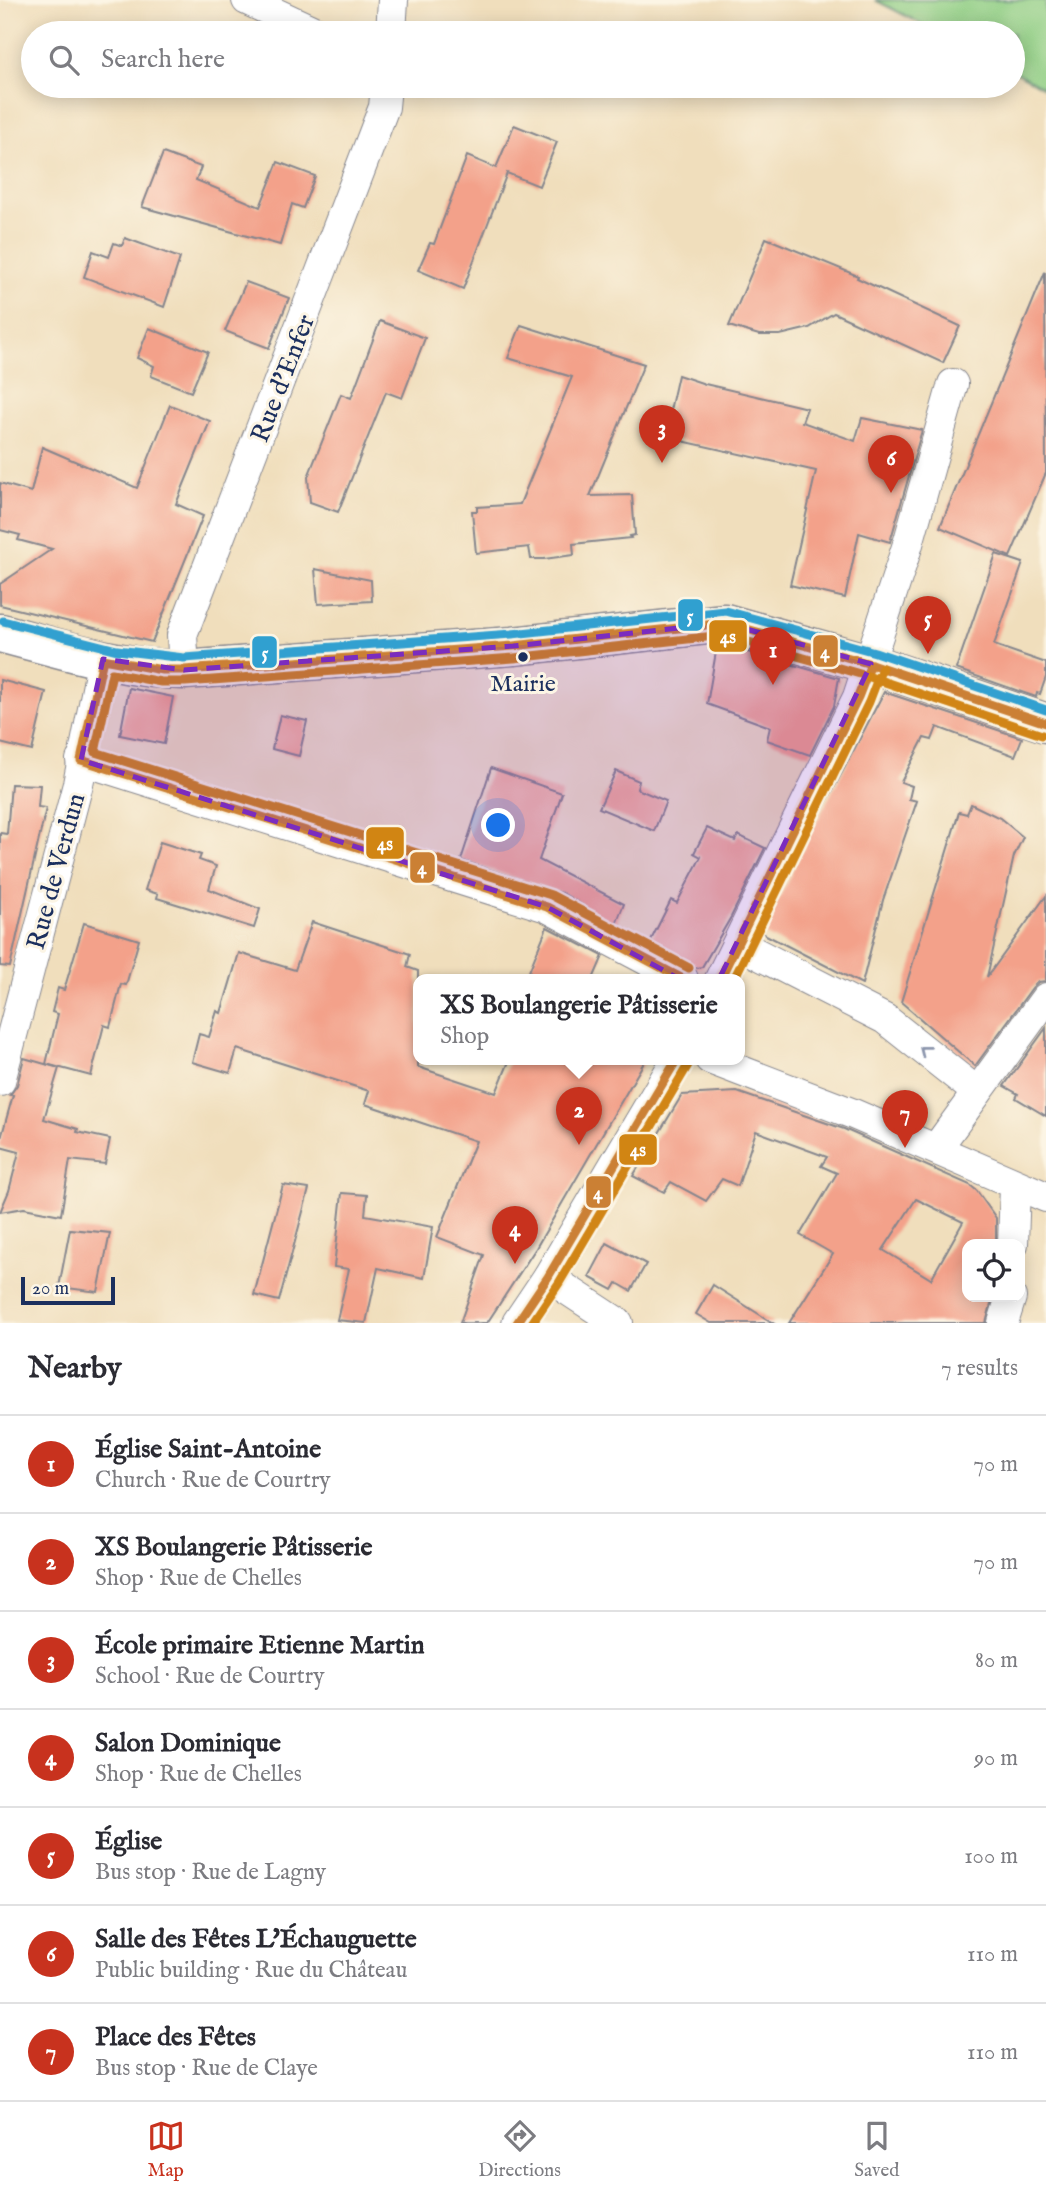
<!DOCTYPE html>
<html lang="en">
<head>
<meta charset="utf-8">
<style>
  :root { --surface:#fff; --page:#f7f7f7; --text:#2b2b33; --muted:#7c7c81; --line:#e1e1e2; --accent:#c8321e }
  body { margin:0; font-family:"IM FELL English",serif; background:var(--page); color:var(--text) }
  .controls { position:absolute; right:21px; bottom:21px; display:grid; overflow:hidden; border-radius:14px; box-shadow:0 4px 18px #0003 }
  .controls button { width:63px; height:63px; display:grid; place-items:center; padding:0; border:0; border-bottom:2px solid var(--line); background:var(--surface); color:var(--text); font:35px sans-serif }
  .scale { position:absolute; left:21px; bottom:18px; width:94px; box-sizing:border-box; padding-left:7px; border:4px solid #1b2f5e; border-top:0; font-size:19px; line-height:24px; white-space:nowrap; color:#1b2f5e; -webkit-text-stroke:5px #fcf5e5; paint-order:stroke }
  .you { position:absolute; left:499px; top:826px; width:24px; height:24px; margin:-18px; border:5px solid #fff; border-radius:50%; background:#1a73e8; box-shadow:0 0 0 10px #1a73e833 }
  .badge { display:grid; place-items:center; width:46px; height:46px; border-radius:50%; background:var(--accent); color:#fff; font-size:23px; font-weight:700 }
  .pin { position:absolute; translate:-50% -58px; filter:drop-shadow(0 2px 4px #0008) }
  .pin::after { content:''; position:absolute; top:37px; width:24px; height:21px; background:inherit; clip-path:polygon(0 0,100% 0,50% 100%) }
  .popup { position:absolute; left:413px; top:974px; width:332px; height:91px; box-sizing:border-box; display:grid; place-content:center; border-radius:14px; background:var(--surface); filter:drop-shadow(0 2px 5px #0005); font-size:23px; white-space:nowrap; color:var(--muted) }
  .popup b { font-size:26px; color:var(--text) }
  .popup::after { content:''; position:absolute; left:50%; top:100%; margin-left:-14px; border:14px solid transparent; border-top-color:var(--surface) }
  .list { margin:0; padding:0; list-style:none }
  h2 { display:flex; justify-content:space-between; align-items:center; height:91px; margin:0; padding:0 28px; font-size:30px }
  h2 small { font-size:23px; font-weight:400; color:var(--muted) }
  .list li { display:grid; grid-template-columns:46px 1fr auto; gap:21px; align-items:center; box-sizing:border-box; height:98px; padding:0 28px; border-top:2px solid var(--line) }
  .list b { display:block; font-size:26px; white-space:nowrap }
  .list p { margin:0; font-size:23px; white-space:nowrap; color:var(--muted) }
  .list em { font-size:23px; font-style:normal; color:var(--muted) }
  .icon { flex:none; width:38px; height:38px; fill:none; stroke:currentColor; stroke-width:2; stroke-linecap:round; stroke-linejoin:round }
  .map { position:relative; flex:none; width:1046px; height:1323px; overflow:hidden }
  .search { position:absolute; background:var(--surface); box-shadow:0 4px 18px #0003; left:21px; right:21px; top:21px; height:77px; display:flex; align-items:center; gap:18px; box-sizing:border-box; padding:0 24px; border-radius:38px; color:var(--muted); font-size:26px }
  .sheet { height:777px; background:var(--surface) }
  nav { display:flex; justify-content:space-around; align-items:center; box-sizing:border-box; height:98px; border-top:2px solid var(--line); background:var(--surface); font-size:19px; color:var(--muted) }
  nav a { display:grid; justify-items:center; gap:4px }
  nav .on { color:var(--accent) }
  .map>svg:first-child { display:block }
  .green { fill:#8fce84; stroke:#557e71; stroke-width:2 }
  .building { fill:#f3a18a; fill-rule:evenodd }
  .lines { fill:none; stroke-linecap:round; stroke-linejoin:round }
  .street-casing { stroke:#86868d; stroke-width:32 }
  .secondary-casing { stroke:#86868d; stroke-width:41 }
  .street { stroke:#fff; stroke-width:30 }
  .secondary { stroke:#fff; stroke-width:38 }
  .bus-1-casing { stroke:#fcf5e5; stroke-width:14 }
  .bus-2-casing { stroke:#fcf5e5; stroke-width:14 }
  .bus-3-casing { stroke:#fcf5e5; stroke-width:14 }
  .bus-1 { stroke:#cb8034; stroke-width:9 }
  .bus-2 { stroke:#d18513; stroke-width:9 }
  .bus-3 { stroke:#30a0d0; stroke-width:9 }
  .oneway { stroke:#8d97ae }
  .marked { fill:#7b2cbf; fill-opacity:0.2; stroke:#7b2cbf; stroke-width:5; stroke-dasharray:14 9; stroke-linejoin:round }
  .bus-dot { fill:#1b2f5e; stroke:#fcf5e5; stroke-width:2.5 }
  .labels { text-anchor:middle; stroke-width:6; stroke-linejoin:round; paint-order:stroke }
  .bus-label { font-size:24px; fill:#1b2f5e; stroke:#fcf5e5 }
  .street-label { font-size:26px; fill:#1b2f5e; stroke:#fcf5e5 }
  .line-badge { stroke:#fcf5e5; stroke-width:2.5 }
  .badge-label { font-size:19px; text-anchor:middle; font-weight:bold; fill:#fff }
</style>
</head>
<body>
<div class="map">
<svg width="1046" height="1323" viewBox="0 0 1046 1323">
  <rect width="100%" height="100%" fill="#fcf5e5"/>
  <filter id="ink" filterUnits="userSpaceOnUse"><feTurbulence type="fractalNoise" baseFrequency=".0143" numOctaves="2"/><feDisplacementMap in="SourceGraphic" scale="14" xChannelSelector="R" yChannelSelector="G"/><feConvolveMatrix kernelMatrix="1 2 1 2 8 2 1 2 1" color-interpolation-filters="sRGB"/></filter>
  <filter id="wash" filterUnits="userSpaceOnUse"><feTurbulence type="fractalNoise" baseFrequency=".00686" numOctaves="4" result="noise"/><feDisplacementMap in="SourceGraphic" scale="28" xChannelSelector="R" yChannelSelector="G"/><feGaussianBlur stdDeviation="1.57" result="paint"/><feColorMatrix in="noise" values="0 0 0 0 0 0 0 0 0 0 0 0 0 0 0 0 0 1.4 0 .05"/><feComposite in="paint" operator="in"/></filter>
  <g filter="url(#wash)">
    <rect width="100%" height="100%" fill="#f0debc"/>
    <path class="green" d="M875 0H1046V89L1013 71V33H939Z"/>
    <g id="blocks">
      <g class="building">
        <path d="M514 125 557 142 539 186 507 173 463 289 418 270 430 243 434 244 467 156 496 168Z"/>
        <path d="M163 153 201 167 196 180 260 207 278 162 315 176 303 208 292 204 280 245 142 207Z"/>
        <path d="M125 238 180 258 164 307 84 277 93 251 109 257 114 243 122 246Z"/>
        <path d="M766 238 858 276 857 278 960 326 943 363 834 313 809 328 780 335H759L729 326Z"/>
        <path d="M1045 272 1046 473 1010 557 940 527Z"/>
        <path d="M246 282 289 298 269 348 225 331Z"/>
        <path d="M380 321 425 338 402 398 386 392 338 512 310 502 308 477 341 394 351 398Z"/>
        <path d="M521 325 644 364 590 496 632 495 635 535 630 536 631 538 573 544 574 555 544 559H531L529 547 476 553 472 511H477V507L520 504 572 377 508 358Z"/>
        <path d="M149 328 208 352 191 392 151 376 154 366 137 358Z"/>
        <path d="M678 375 705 384 807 408 802 422 855 441 862 418 922 430 890 542 859 533 845 598 790 585 816 471 664 437Z"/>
        <path d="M170 405 210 421 176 504 203 516 152 642 0 605V584L52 549 18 540 20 535 0 530V483L31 492 42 447 137 488Z"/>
        <path d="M996 554 1023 563 994 645 1046 663V677L1040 694 1037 693 1036 697 956 669Z"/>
        <path d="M315 569 371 580 372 601 318 604Z"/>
        <path d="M723 645 839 678 834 706 810 755 767 740 770 727 707 704 717 646Z"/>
        <path d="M0 680 46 692 32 751 0 743Z"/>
        <path d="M129 688 173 697 164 744 120 735Z"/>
        <path d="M884 692 1022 738 1015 756 937 727 932 740 924 738 901 782 912 786 909 799 917 801 883 900 862 984 762 933 818 819Z"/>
        <path d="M280 715 307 721 299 756 272 749Z"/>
        <path d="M491 768 562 793 539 860 624 904 616 924 562 893 461 860Z"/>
        <path d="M616 771 639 781 637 789 666 801 654 831 599 808Z"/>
        <path d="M11 784 40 785 38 807 46 808 10 967 0 966V833L7 834Z"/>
        <path d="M971 804 1000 818 1023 837 1014 856 987 977 1046 896V981L1038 982 1032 988 975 1066 901 1002 959 812 967 814Z"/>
        <path d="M707 828 735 841 738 835 765 848 731 917 702 967 696 968 650 942 671 900 677 903 701 857 694 853Z"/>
        <path d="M160 842 201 855 199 860 216 866 209 889 260 909 254 928 157 898 158 894 145 890Z"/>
        <path d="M312 922 410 954 407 967 418 971V1067L496 1093 510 1059H646L536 1248 487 1323H460L484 1255 437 1237 476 1141 365 1104 369 1091 237 1049 230 1073 192 1062 199 1034 209 1037 217 1011 221 1013 239 953 295 970Z"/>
        <path d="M84 923 139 940 126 985 121 984 110 1027 104 1025 91 1076 46 1064 58 1014 52 1012 58 988 64 990Z"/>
        <path d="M547 927 603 956 593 979H526Z"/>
        <path d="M1046 1028V1116L1016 1098 1018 1094 1004 1086Z"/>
        <path d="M24 1058 59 1068 44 1119 78 1129 77 1132 110 1139 105 1164 70 1160 61 1215 24 1208 0 1212 9 1191 19 1152 0 1147V1142L13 1095H10L17 1085Z"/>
        <path d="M737 1092 844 1129 970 1185 977 1191 996 1218V1244H967V1297H993L986 1323H789L833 1254 800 1235 837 1173 821 1166 827 1157 756 1131 738 1186 722 1179 706 1201 671 1182 664 1192 633 1176 682 1095ZM916 1199 963 1222 931 1279 883 1250Z"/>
        <path d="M283 1185 309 1189 279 1301 254 1295Z"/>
        <path d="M342 1193 367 1195 365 1215 433 1227 424 1278 378 1268 366 1323 337 1320 349 1269 334 1267Z"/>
        <path d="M70 1229 110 1233 98 1292 59 1287Z"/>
        <path d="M607 1243 646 1264 631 1291 617 1283 613 1290 589 1277Z"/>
        <path d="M713 1285 773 1323H711L696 1314Z"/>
      </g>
    </g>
  </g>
  <g filter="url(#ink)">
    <use href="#blocks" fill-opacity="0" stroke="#86868d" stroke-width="2"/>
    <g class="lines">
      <defs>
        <g id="street">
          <path d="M247 0 318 33"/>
          <path d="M391 33 393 0"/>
          <path d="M184 670 182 635 384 107 386 86"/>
          <path d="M81 760 547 907 683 979"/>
          <path d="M738 944 885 1019 977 1092"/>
          <path d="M720 979 858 697 908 544 953 384"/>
          <path d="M710 1059 851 1113 1046 1197"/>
          <path d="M0 1081 78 784 103 659"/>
          <path d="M936 1149 1046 998"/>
          <path d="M1013 1244 1015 1186"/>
          <path d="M548 1277 618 1323"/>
          <path d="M517 1323 548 1277 677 1059"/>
          <path d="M1003 1323 1011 1297"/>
        </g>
        <path id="secondary" d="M0 633C60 648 122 669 184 670L513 646 725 623 871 664 1046 723"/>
      </defs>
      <use href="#street" class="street-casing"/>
      <use href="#secondary" class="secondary-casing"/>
      <use href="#street" class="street"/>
      <use href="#secondary" class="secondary"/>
      <defs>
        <g id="bus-1">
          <path d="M683 979 547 907 81 760 103 659 162 670H184L513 646 725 623 871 664 1046 723"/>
          <path d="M720 979 858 697 871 664"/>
          <path d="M517 1323 548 1277 677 1059"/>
        </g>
        <g id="bus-2">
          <path d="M689 968 551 895 95 752 112 673 161 682H185L514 658 724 635 867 676 1042 735"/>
          <path d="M734 979 869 702 882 668"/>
          <path d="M532 1323 559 1283 688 1065"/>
        </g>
        <path id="bus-3" d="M3 621 117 650 184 658 512 634 726 611 875 652 1046 710"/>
      </defs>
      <use href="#bus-1" class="bus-1-casing"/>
      <use href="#bus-2" class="bus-2-casing"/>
      <use href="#bus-3" class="bus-3-casing"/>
      <use href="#bus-1" class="bus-1"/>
      <use href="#bus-2" class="bus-2"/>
      <use href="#bus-3" class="bus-3"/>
    </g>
    <defs><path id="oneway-chevron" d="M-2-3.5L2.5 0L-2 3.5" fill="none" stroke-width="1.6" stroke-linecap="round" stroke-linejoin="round" transform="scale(1.75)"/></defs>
    <use class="oneway" href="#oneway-chevron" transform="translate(924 1050) rotate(-142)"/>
  </g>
  <path class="marked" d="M725 623 871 664 711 996 547 907 81 760 103 659 184 670 513 646Z"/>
  <circle class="bus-dot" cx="523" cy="657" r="6"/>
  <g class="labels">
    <g class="bus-label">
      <text x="523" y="691">Mairie</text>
    </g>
    <g class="street-label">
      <text transform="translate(282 378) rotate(-69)" y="9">Rue d'Enfer</text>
      <text transform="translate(55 871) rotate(-75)" y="9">Rue de Verdun</text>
    </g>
  </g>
  <g class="line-badge">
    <rect x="677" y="598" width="27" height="34" rx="7" fill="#30a0d0"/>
    <rect x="708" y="619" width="40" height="34" rx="7" fill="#d18513"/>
    <rect x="812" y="634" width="27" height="34" rx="7" fill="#cb8034"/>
    <rect x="251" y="635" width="27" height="34" rx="7" fill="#30a0d0"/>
    <rect x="365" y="826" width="40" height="34" rx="7" fill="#d18513"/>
    <rect x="409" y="851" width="27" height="33" rx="7" fill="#cb8034"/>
    <rect x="618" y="1133" width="40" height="33" rx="7" fill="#d18513"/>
    <rect x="585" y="1175" width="27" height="34" rx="7" fill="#cb8034"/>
  </g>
  <g class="badge-label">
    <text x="690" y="622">5</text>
    <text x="728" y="643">4s</text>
    <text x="825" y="658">4</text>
    <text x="265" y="659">5</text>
    <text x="385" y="850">4s</text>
    <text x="422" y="874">4</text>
    <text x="638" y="1156">4s</text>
    <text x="598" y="1199">4</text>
  </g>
</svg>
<div class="controls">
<button><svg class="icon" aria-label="locate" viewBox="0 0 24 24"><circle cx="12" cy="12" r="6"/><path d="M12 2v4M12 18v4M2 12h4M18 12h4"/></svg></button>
</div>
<div class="scale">20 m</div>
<div class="you"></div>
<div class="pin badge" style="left:773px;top:685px">1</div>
<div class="pin badge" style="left:579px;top:1145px">2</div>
<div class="popup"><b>XS Boulangerie Pâtisserie</b>Shop</div>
<div class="pin badge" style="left:662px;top:463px">3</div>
<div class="pin badge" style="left:515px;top:1264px">4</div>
<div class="pin badge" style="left:928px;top:654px">5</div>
<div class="pin badge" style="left:891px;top:493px">6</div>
<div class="pin badge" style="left:905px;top:1148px">7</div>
<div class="search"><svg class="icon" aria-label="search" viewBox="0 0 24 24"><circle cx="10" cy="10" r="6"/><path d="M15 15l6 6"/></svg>Search here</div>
</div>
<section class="sheet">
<h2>Nearby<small>7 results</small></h2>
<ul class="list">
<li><span class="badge">1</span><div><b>Église Saint-Antoine</b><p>Church · Rue de Courtry</p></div><em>70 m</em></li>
<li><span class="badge">2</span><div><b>XS Boulangerie Pâtisserie</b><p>Shop · Rue de Chelles</p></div><em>70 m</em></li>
<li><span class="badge">3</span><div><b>École primaire Etienne Martin</b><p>School · Rue de Courtry</p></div><em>80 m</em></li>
<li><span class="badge">4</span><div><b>Salon Dominique</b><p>Shop · Rue de Chelles</p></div><em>90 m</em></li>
<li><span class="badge">5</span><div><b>Église</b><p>Bus stop · Rue de Lagny</p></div><em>100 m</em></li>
<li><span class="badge">6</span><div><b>Salle des Fêtes L'Échauguette</b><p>Public building · Rue du Château</p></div><em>110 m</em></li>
<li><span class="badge">7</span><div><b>Place des Fêtes</b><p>Bus stop · Rue de Claye</p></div><em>110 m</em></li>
</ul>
</section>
<nav>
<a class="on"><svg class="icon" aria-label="map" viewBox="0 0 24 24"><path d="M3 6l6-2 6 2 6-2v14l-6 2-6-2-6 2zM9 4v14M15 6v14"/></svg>Map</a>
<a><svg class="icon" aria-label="directions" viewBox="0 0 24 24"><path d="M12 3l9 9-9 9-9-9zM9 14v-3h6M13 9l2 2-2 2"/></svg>Directions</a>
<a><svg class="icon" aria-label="saved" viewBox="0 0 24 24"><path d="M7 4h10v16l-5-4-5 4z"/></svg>Saved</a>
</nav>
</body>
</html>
